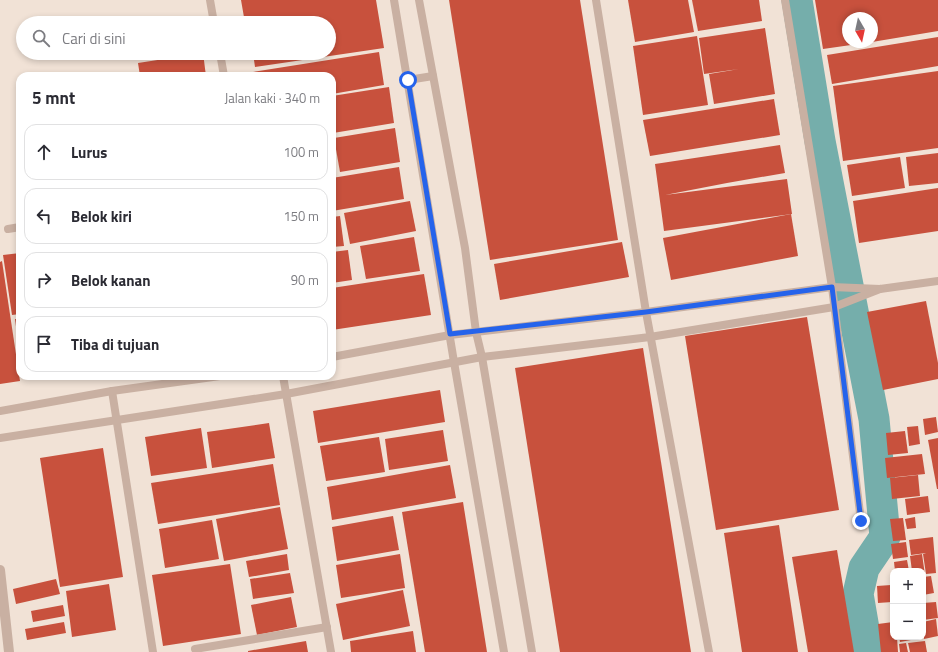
<!DOCTYPE html>
<html lang="id">
<head>
<meta charset="utf-8">
<style>
  :root { --surface:#fff; --page:#f2f2f3; --text:#2b2b33; --muted:#7c7c81; --line:#e1e1e2 }
  body { margin:0; font-family:"Titillium Web",sans-serif; background:var(--page); color:var(--text) }
  .controls { position:absolute; right:12px; bottom:12px; display:grid; overflow:hidden; border-radius:8px; box-shadow:0 2px 6px #0003 }
  .controls button { width:36px; height:36px; display:grid; place-items:center; padding:0; border:0; border-bottom:1px solid var(--line); background:var(--surface); color:var(--text); font:20px sans-serif }
  .compass { position:absolute; left:842px; top:12px; width:36px; height:36px; border-radius:50%; background:var(--surface); box-shadow:0 2px 6px #0003; rotate:171deg }
  .stop { position:absolute; width:12px; height:12px; margin:-9px; border:3px solid #2563eb; border-radius:50%; background:#fff }
  .stop.end { background:#2563eb; border-color:#fff; box-shadow:0 1px 4px #0008 }
  .list { margin:0; padding:0; list-style:none }
  h2 { display:flex; justify-content:space-between; align-items:center; height:52px; margin:0; padding:0 16px; font-size:17px }
  h2 small { font-size:13px; font-weight:400; color:var(--muted) }
  .list li { display:grid; grid-template-columns:26px 1fr auto; gap:12px; align-items:center; box-sizing:border-box; height:56px; margin:0 8px 8px; padding:0 8px; border:1px solid var(--line); border-radius:12px }
  .list b { display:block; font-size:15px; white-space:nowrap }
  .list em { font-size:13px; font-style:normal; color:var(--muted) }
  .icon { flex:none; width:22px; height:22px; fill:none; stroke:currentColor; stroke-width:2; stroke-linecap:round; stroke-linejoin:round }
  .map { position:relative; flex:none; width:938px; height:652px; overflow:hidden }
  .search { position:absolute; background:var(--surface); box-shadow:0 2px 6px #0003; left:16px; top:16px; width:320px; height:44px; display:flex; align-items:center; gap:10px; box-sizing:border-box; padding:0 14px; border-radius:22px; color:var(--muted); font-size:15px }
  .panel { position:absolute; background:var(--surface); box-shadow:0 2px 6px #0003; left:16px; top:72px; width:320px; height:308px; border-radius:12px }
  .map>svg:first-child { display:block }
  .lines { fill:none; stroke-linecap:round; stroke-linejoin:round }
  .river { stroke:#75aeab; stroke-width:31 }
  .building { fill:#c8513d }
  .lane { stroke:#c9b0a2; stroke-width:8 }
  .street { stroke:#c9b0a2; stroke-width:10 }
  .route { stroke:#2563eb; stroke-width:5 }
</style>
</head>
<body>
<div class="map">
<svg width="938" height="652" viewBox="0 0 938 652">
  <rect width="100%" height="100%" fill="#f1e2d6"/>
  <g class="lines">
    <path class="river" d="M797 0 820 141 874 419 885 537 864 568 858 594 868 652"/>
  </g>
  <g class="building">
    <path d="M241 0H376L384 48 255 67 253 53H329V23H245Z"/>
    <path d="M449 0H580L618 240 490 260Z"/>
    <path d="M628 0H688L694 32 635 42Z"/>
    <path d="M692 0H759L762 21 698 31Z"/>
    <path d="M815 0H938V31L872 42V18H848V42L865 43 823 49Z"/>
    <path d="M765 28 775 94 714 104 709 74 739 69 704 74 699 38Z"/>
    <path d="M697 36 708 105 643 115 633 46Z"/>
    <path d="M938 37V66L832 84 827 55Z"/>
    <path d="M379 52 384 85 332 94V76H254L253 72Z"/>
    <path d="M203 53 206 76H140L138 63Z"/>
    <path d="M938 71V148L843 161 833 86Z"/>
    <path d="M389 87 394 123 333 133 332 96Z"/>
    <path d="M774 99 780 135 650 156 643 120Z"/>
    <path d="M395 128 400 162 340 172 334 138Z"/>
    <path d="M780 145 785 173 727 183 665 195 787 179 792 214 664 231 655 164Z"/>
    <path d="M938 153V183L909 186 906 157Z"/>
    <path d="M900 157 905 188 852 196 847 165Z"/>
    <path d="M399 167 404 199 332 211V178Z"/>
    <path d="M938 188V231L859 243 853 201Z"/>
    <path d="M410 201 416 231 350 244 344 213Z"/>
    <path d="M791 214 798 256 671 280 663 238Z"/>
    <path d="M340 216 344 246 332 247V217Z"/>
    <path d="M414 237 420 271 366 279 360 246Z"/>
    <path d="M622 242 629 277 500 300 494 264Z"/>
    <path d="M348 250 352 280 332 283V252Z"/>
    <path d="M20 253V314L12 315 3 255Z"/>
    <path d="M2 261 20 381 0 384V262Z"/>
    <path d="M424 274 431 315 332 330V288Z"/>
    <path d="M926 301 938 363V379L883 390 867 312Z"/>
    <path d="M807 317 839 510 716 530 685 336Z"/>
    <path d="M15 319H20V348H19Z"/>
    <path d="M643 348 691 652H560L515 368Z"/>
    <path d="M440 390 445 422 318 443 313 411Z"/>
    <path d="M936 417 938 432 925 435 923 419Z"/>
    <path d="M269 423 275 458 212 468 207 432Z"/>
    <path d="M918 426 920 444 909 446 907 427Z"/>
    <path d="M201 428 207 468 151 476 145 437Z"/>
    <path d="M443 430 448 461 389 470 385 439Z"/>
    <path d="M905 431 908 453 888 455 886 433Z"/>
    <path d="M379 437 385 472 326 481 320 446Z"/>
    <path d="M938 438V489H937L928 440Z"/>
    <path d="M103 448 123 577 60 587 40 458Z"/>
    <path d="M922 454 925 474 887 478 885 458Z"/>
    <path d="M273 464 280 505 158 524 151 483Z"/>
    <path d="M450 465 456 498 332 520 327 487Z"/>
    <path d="M918 475 920 496 892 499 890 478Z"/>
    <path d="M928 496 930 512 907 515 905 499Z"/>
    <path d="M463 502 487 652H425L402 512Z"/>
    <path d="M280 507 288 549 224 561 216 519Z"/>
    <path d="M393 516 399 550 337 561 332 527Z"/>
    <path d="M915 517 916 528 907 529 905 519Z"/>
    <path d="M903 518 906 540 893 541 890 519Z"/>
    <path d="M212 520 219 559 165 568 159 529Z"/>
    <path d="M779 525 798 652H742L724 533Z"/>
    <path d="M933 537 936 573 926 574 923 554 926 553 911 555 909 540Z"/>
    <path d="M906 542 908 557 893 559 891 544Z"/>
    <path d="M837 550 854 652H808L792 557Z"/>
    <path d="M287 554 289 570 249 577 246 561Z"/>
    <path d="M400 554 405 588 341 598 336 565Z"/>
    <path d="M922 554 925 575 923 576V571H912L910 556Z"/>
    <path d="M907 560 909 571H895L894 562Z"/>
    <path d="M230 564 241 634 163 646 152 575Z"/>
    <path d="M290 573 294 593 253 599 250 579Z"/>
    <path d="M931 576 934 593 923 595V577Z"/>
    <path d="M56 579 60 594 16 604 13 589Z"/>
    <path d="M109 584 116 630 72 637 66 591Z"/>
    <path d="M891 585 892 602 878 603 877 586Z"/>
    <path d="M403 590 410 626 343 640 336 604Z"/>
    <path d="M291 597 297 627 257 635 251 605Z"/>
    <path d="M936 602 938 618 923 620V603Z"/>
    <path d="M63 605 65 616 33 622 31 611Z"/>
    <path d="M936 619 938 636 924 639 923 622Z"/>
    <path d="M64 622 66 633 27 640 25 629Z"/>
    <path d="M893 622V637H897L898 652H881L878 624Z"/>
    <path d="M413 631 416 652H351L350 641Z"/>
    <path d="M899 637H922V638L900 642Z"/>
    <path d="M306 641 308 652H248V651Z"/>
    <path d="M925 641 927 652H910L908 643Z"/>
    <path d="M906 643 908 652H900L899 644Z"/>
  </g>
  <g class="lines">
    <g class="lane">
      <path d="M210 0 214 23"/>
      <path d="M394 0 454 362 504 652"/>
      <path d="M419 0 465 248 476 332 482 357 532 652"/>
      <path d="M596 0 646 312 709 652"/>
      <path d="M785 0 832 287 861 521"/>
      <path d="M220 53 224 76"/>
      <path d="M408 80 433 76"/>
      <path d="M8 229 20 227"/>
      <path d="M332 357 450 335 646 312 832 287 880 289 938 281"/>
      <path d="M283 376 331 652"/>
      <path d="M112 391 153 652"/>
      <path d="M0 411 112 391 220 376"/>
      <path d="M0 438 286 394 482 357 650 337 834 307 880 289"/>
      <path d="M195 649 327 627"/>
    </g>
    <path class="street" d="M0 570 9 652"/>
  </g>
  <g class="lines">
    <path class="route" d="M408 80 450 334 646 312 832 287 861 521"/>
  </g>
</svg>
<div class="controls">
<button>+</button>
<button>−</button>
</div>
<svg class="compass" viewBox="-18 -18 36 36"><path d="M0-13l5 13h-10z" fill="#e53935"/><path d="M0 13l5-13h-10z" fill="#7c7c81"/></svg>
<div class="stop" style="left:408px;top:80px"></div>
<div class="stop end" style="left:861px;top:521px"></div>
<div class="search"><svg class="icon" aria-label="search" viewBox="0 0 24 24"><circle cx="10" cy="10" r="6"/><path d="M15 15l6 6"/></svg>Cari di sini</div>
<section class="panel">
<h2>5 mnt<small>Jalan kaki · 340 m</small></h2>
<ul class="list">
<li><svg class="icon" aria-label="ahead" viewBox="0 0 24 24"><path d="M12 20V5M6 11l6-6 6 6"/></svg><div><b>Lurus</b></div><em>100 m</em></li>
<li><svg class="icon" aria-label="left" viewBox="0 0 24 24"><path d="M17 20v-9H6M10 6l-5 5 5 5"/></svg><div><b>Belok kiri</b></div><em>150 m</em></li>
<li><svg class="icon" aria-label="right" viewBox="0 0 24 24"><path d="M7 20v-9h11M14 6l5 5-5 5"/></svg><div><b>Belok kanan</b></div><em>90 m</em></li>
<li><svg class="icon" aria-label="arrive" viewBox="0 0 24 24"><path d="M6 21V4h12l-3 4 3 4H6"/></svg><div><b>Tiba di tujuan</b></div></li>
</ul>
</section>
</div>
</body>
</html>
